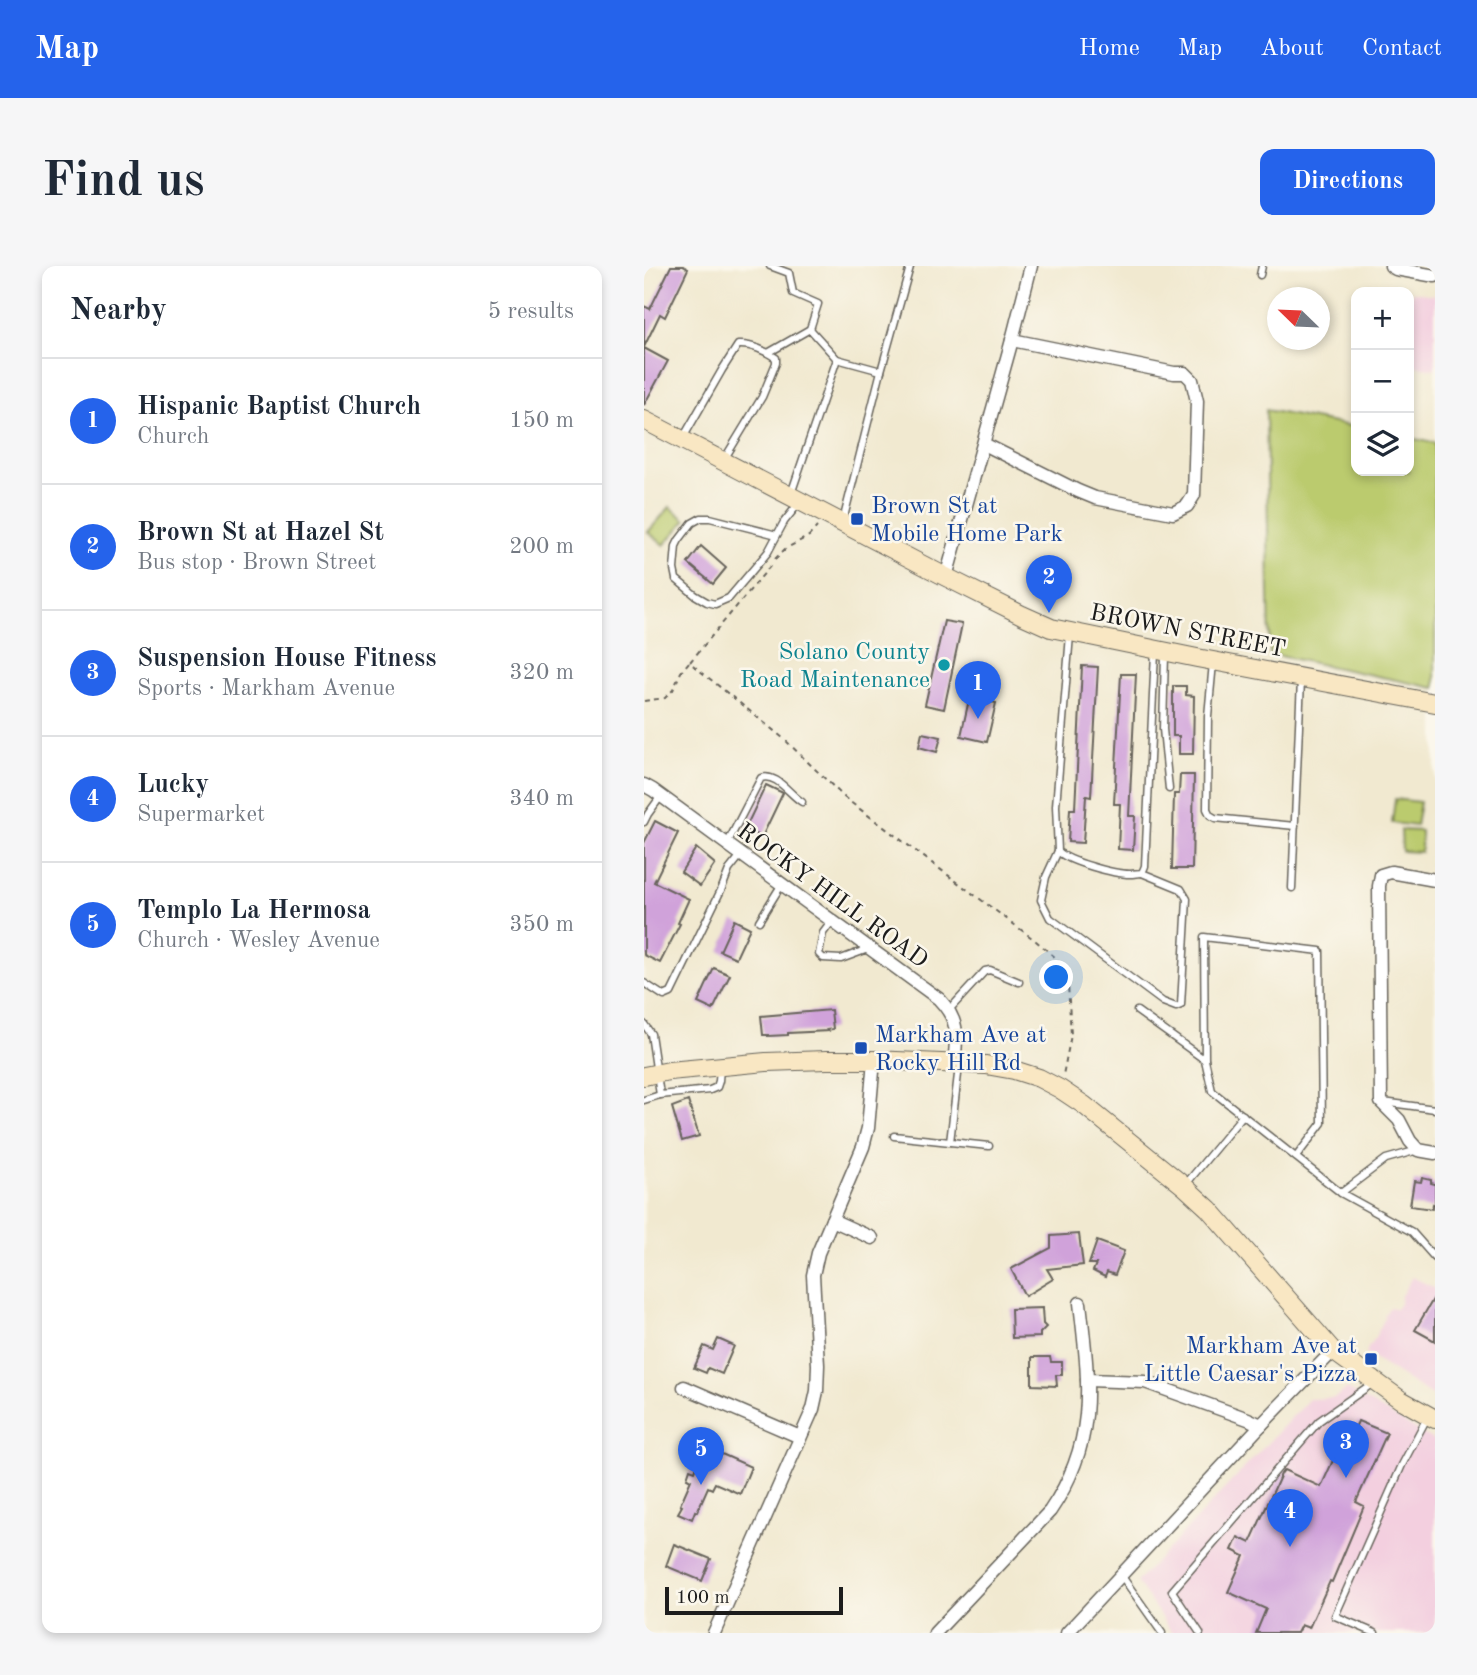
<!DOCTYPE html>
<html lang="en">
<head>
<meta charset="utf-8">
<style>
  :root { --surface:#fff; --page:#f6f6f7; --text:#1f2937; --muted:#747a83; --line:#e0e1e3; --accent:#2563eb }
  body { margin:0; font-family:"Old Standard TT",serif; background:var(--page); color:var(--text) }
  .controls { position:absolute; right:21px; top:21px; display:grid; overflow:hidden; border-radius:14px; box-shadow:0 4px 10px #0003 }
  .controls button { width:63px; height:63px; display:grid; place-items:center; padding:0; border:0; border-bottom:2px solid var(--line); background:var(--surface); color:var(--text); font:35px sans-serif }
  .compass { position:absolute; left:623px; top:21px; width:63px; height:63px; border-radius:50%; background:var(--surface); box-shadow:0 4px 10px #0003; rotate:293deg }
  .scale { position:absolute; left:21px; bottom:18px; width:178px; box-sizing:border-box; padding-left:7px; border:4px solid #1c1c1c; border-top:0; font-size:19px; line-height:24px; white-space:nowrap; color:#1c1c1c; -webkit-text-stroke:5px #fbf7ec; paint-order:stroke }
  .you { position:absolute; left:413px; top:712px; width:24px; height:24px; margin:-18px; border:5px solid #fff; border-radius:50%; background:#1a73e8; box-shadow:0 0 0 10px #1a73e833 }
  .badge { display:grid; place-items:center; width:46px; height:46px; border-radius:50%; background:var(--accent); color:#fff; font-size:23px; font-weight:700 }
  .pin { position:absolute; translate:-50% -58px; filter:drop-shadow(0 2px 4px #0008) }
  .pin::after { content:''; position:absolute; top:37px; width:24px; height:21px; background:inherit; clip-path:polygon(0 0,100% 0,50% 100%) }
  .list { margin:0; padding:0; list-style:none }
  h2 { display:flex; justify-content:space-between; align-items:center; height:91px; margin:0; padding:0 28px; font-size:30px }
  h2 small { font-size:23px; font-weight:400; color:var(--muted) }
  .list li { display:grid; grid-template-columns:46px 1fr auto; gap:21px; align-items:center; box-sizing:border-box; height:126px; padding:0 28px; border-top:2px solid var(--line) }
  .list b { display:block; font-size:26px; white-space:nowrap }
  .list p { margin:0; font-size:23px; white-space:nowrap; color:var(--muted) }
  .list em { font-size:23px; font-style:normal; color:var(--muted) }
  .icon { flex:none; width:38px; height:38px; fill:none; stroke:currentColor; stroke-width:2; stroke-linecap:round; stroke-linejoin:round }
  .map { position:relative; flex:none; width:791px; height:1367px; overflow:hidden; border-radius:14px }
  header { display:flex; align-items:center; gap:42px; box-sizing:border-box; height:98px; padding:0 35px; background:var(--accent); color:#fff }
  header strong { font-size:33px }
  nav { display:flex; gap:38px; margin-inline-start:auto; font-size:24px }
  .intro { display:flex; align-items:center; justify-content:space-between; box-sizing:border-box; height:168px; padding:0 42px }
  h1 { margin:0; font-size:49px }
  .button { padding:18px 32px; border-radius:14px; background:var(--accent); color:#fff; font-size:24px; font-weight:700 }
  main { display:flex; gap:42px; padding:0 42px }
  aside { flex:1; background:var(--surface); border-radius:14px; box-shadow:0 4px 10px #0003 }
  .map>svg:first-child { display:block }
  .built { fill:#f3cfdf }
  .green { fill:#bbcb6e; stroke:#6c7445; stroke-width:2 }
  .building { fill:#d0a2da }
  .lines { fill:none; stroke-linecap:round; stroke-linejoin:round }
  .lane-casing { stroke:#67645b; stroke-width:9 }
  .street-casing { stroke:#67645b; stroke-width:15 }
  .secondary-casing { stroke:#67645b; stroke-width:20 }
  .path { stroke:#67645b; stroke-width:2; stroke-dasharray:5 5; stroke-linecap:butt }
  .lane { stroke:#fff; stroke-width:6 }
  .street { stroke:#fff; stroke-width:12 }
  .secondary { stroke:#f9e7c3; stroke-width:18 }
  .transit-dot { fill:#1a4fb4; stroke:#fbf7ec; stroke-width:2.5 }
  .culture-dot { fill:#0f9aa8; stroke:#fbf7ec; stroke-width:2.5 }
  .labels { text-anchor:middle; stroke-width:5; stroke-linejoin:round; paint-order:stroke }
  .transit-label { font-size:24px; fill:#164399; stroke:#fbf7ec; text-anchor:start }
  .street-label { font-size:24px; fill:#1c1c1c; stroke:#fbf7ec }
  .culture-label { font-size:24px; fill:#0d838f; stroke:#fbf7ec; text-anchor:end }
</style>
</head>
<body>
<header>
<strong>Map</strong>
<nav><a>Home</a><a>Map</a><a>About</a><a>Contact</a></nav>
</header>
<div class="intro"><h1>Find us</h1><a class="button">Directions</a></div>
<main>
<aside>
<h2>Nearby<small>5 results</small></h2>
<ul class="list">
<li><span class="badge">1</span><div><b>Hispanic Baptist Church</b><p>Church</p></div><em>150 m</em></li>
<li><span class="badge">2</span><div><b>Brown St at Hazel St</b><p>Bus stop · Brown Street</p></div><em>200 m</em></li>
<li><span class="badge">3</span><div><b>Suspension House Fitness</b><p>Sports · Markham Avenue</p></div><em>320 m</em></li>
<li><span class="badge">4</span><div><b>Lucky</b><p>Supermarket</p></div><em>340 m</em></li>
<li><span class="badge">5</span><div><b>Templo La Hermosa</b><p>Church · Wesley Avenue</p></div><em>350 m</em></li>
</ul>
</aside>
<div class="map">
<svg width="791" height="1367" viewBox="0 0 791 1367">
  <rect width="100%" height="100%" fill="#fbf7ec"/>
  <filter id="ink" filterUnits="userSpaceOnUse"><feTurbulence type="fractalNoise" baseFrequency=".0143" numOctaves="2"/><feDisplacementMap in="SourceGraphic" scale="14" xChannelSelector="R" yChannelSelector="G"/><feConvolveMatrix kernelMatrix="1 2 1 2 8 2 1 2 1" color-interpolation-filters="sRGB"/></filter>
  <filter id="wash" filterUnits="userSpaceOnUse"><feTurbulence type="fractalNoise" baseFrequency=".00686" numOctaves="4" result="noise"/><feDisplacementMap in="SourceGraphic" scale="28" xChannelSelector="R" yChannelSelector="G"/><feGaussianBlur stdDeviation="1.57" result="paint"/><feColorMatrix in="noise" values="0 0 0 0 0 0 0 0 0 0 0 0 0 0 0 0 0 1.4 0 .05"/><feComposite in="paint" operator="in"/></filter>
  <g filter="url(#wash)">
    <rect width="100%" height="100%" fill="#f1e9d0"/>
    <g class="built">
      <path d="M768 26 791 29V103L765 99V39Z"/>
      <path d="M768 1011 791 1022V1131L722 1088 725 1079H727L741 1052 740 1050 745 1042 747 1041 752 1043 756 1038 757 1030Z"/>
      <path d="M703 1123 791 1175V1367H528L493 1316 665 1133 690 1132Z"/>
    </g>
    <g class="green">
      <path d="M622 144 712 161V205H765V172L791 177V422L626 388Z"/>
      <path d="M26 241 42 254 20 279 4 266Z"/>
      <path d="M751 533 776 536 772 560 748 557Z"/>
      <path d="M757 564 777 565V586L758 585Z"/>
    </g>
    <g id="blocks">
      <g class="building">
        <path d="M27 0H39L44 3 21 51 16 48 0 81V40L6 43Z"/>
        <path d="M0 82 24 95 0 139Z"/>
        <path d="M57 280 82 302 69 318 44 297Z"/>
        <path d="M300 355 318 358 300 443 281 439Z"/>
        <path d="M438 400 454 401 447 531 442 530 439 577 424 576 426 543H431Z"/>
        <path d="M477 408H492L485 550H491L489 584 474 583 476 538H470Z"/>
        <path d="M529 420H542V429L550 430 549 488H535V470H529Z"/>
        <path d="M334 428 349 433 348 436 352 437 343 476 317 470 326 429Z"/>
        <path d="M278 467 297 471 293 486 275 481Z"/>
        <path d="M536 509H550L548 603H528L530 528H535Z"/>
        <path d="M122 519 139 527 118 571 101 563Z"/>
        <path d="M11 555 34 567 10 616 45 633 34 657 36 658 16 697 0 689V577Z"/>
        <path d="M52 582 71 598 56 620 37 606Z"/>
        <path d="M90 654 106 662 92 692 76 685Z"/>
        <path d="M70 702 86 709 69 744 54 737Z"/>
        <path d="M187 744 189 763 183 764 184 765 144 767V769L124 770V769H119L117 750Z"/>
        <path d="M44 835 55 870 38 875 28 841Z"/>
        <path d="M778 912 787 914V917L791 918V939L789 938 788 943 766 940 770 915 777 916Z"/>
        <path d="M435 968 439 999 403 1003 409 1013 381 1030 367 1003 407 982V970Z"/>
        <path d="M453 975 480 985 471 1009 463 1006 461 1011 449 1005 452 998H445Z"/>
        <path d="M791 1030V1075L771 1064Z"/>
        <path d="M398 1042 399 1058 402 1061 396 1067V1071L368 1072 367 1043Z"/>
        <path d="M74 1073 90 1080 78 1108 64 1102 62 1107 50 1102 60 1080 69 1084Z"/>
        <path d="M388 1091H406L407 1096H418V1109H412L413 1120 388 1119Z"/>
        <path d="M714 1155 743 1167 712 1236 720 1240 688 1316 686 1315 665 1362 657 1359 653 1367H612L622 1343 584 1326 600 1290 588 1284 594 1271 606 1277 637 1208 640 1204 677 1221 705 1159 711 1162Z"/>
        <path d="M62 1181 107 1201 96 1228 71 1217 68 1223 64 1221 53 1246 51 1245 48 1253 34 1247 38 1240 36 1239 47 1214 43 1212 46 1203 51 1205 55 1194Z"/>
        <path d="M30 1278 67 1293 58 1315 22 1300Z"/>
      </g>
    </g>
  </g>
  <g filter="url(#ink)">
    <use href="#blocks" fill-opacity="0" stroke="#67645b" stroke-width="2"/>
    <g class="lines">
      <defs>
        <g id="lane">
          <path d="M126 0 145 7 149 27 174 38 166 63"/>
          <path d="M616 9 618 0"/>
          <path d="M124 87 166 63 193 93"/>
          <path d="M39 172 78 104 94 79C107 78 122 85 132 92V97L118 131 81 192"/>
          <path d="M147 228 193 93 237 105"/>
          <path d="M199 255 237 105 266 1"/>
          <path d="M133 269 66 252H57L48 257 35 274 32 280 30 303 32 313 51 329 63 336 71 338 85 332 124 286 140 256 155 237"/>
          <path d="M426 369 412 540 414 585C424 596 471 608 486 608 490 608 494 607 498 607L501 600 511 386"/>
          <path d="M521 389 519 463 525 523"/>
          <path d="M569 397 564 450 563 543 566 549 571 552 651 560"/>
          <path d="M0 556 4 548 17 530"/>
          <path d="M83 578 117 512C133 507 145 528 158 536"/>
          <path d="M414 585 402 611 397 634 406 652 519 736 532 741 537 739 543 633 537 623 498 607"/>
          <path d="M648 622 657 414"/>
          <path d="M115 655 138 618"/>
          <path d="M188 655 179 667 175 688 179 692 197 693 224 683"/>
          <path d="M0 717 20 730 27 727 78 622 85 604 97 589"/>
          <path d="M305 744 341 705 346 704 375 716"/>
          <path d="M493 745 561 794 568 825 697 927"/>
          <path d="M0 758 7 768 16 829"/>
          <path d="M561 794 560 671 676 685 678 857 652 891"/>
          <path d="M0 834 16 829 66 824 73 821 75 815 76 802"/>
          <path d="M739 836 791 843"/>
          <path d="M250 870 306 876 315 800"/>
          <path d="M306 876 345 880"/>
          <path d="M774 884 742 893 697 927 768 966 791 992"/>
          <path d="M542 918 599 849"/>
          <path d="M477 1309 518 1367"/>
          <path d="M556 1367 528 1325 675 1155 729 1117"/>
          <path d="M731 1367 691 1350 758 1199 784 1150"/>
        </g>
        <g id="street">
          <path d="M747 0 752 3 791 10"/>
          <path d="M340 178 434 225 451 232 529 247 543 240 550 229 553 135 548 114 541 107H530L368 74"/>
          <path d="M302 311 368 74 387 0"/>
          <path d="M0 519 9 524 295 733C316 755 313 770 310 798"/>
          <path d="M791 614 747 606 737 609 735 620 737 836 755 854 766 875 774 884 791 887"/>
          <path d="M188 954 228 972"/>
          <path d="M443 1114 501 1116 604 1153 617 1159"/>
          <path d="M40 1121 156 1171"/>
          <path d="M70 1367 169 1143 173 1125 174 1099 169 1009 174 987 219 881 224 862 230 794"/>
          <path d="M291 1367 406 1245C454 1175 445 1117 436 1037"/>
          <path d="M423 1367 617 1159 689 1085"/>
        </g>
        <g id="secondary">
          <path d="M0 154 302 311 378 349 407 362 553 392 791 437"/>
          <path d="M0 810 25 805 122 796 183 794H230L342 799 370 804 395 812 416 823 440 839 540 920 565 943 689 1085 757 1134 791 1153"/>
        </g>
      </defs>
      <use href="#lane" class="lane-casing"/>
      <use href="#street" class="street-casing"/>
      <use href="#secondary" class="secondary-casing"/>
      <g class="path">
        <path d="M131 293 141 283 165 270 173 261"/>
        <path d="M46 396 128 298"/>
        <path d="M0 435 21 432 29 424 37 406 45 396 139 472 201 532 392 675 412 692 424 718 427 769 419 809"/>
      </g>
      <use href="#lane" class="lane"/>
      <use href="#street" class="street"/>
      <use href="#secondary" class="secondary"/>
    </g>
  </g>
  <g class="transit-dot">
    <rect x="206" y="246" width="14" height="14" rx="3.5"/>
    <rect x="210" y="775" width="14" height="14" rx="3.5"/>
    <rect x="720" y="1086" width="14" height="14" rx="3.5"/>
  </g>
  <circle class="culture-dot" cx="300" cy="399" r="7"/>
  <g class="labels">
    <g class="transit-label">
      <text x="227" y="247">Brown St at<tspan x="227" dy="28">Mobile Home Park</tspan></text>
      <text x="231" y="776">Markham Ave at<tspan x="231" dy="28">Rocky Hill Rd</tspan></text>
      <text x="713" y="1087" text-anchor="end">Markham Ave at<tspan x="713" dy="28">Little Caesar's Pizza</tspan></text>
    </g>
    <g class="street-label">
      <text transform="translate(544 364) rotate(11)" y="8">BROWN STREET</text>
      <text transform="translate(189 629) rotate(36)" y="8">ROCKY HILL ROAD</text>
    </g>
    <g class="culture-label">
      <text x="286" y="393">Solano County<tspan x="286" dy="28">Road Maintenance</tspan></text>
    </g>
  </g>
</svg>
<div class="controls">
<button>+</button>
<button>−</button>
<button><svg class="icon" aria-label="layers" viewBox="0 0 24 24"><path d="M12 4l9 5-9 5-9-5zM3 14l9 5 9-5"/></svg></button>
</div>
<svg class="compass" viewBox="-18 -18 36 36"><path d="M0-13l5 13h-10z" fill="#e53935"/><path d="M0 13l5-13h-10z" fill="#747a83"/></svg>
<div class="scale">100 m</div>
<div class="you"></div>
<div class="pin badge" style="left:334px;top:453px">1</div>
<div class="pin badge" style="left:405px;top:347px">2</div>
<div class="pin badge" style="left:702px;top:1212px">3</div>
<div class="pin badge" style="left:646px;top:1281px">4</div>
<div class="pin badge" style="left:57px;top:1219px">5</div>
</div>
</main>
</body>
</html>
